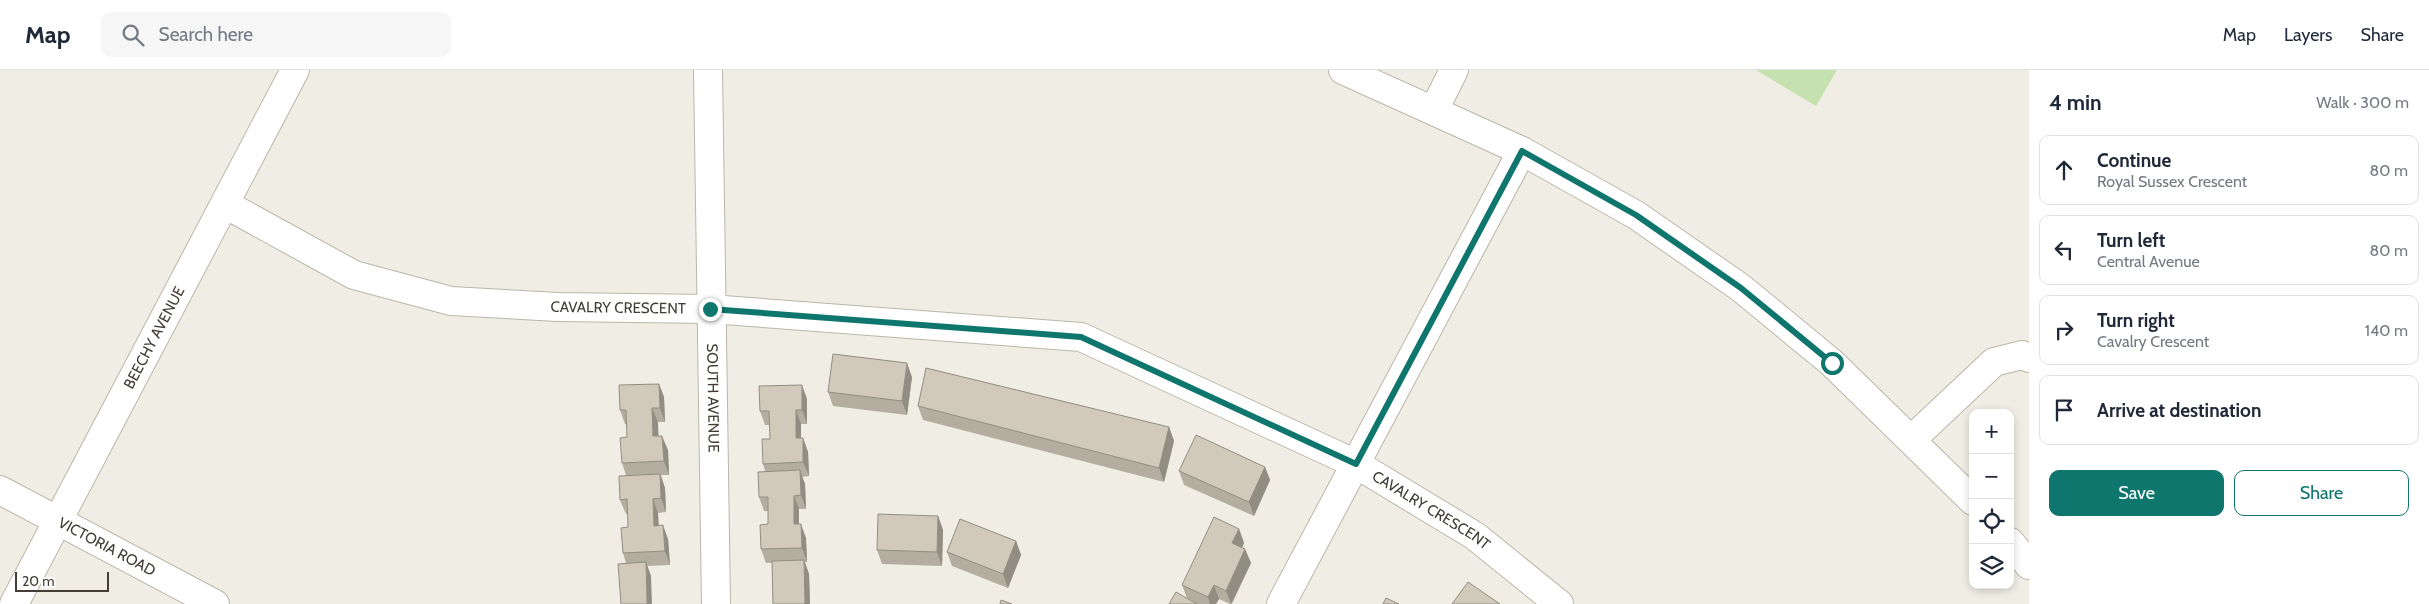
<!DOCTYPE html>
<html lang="en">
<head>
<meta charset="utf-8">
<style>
  :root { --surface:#fff; --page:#f6f6f7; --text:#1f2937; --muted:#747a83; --line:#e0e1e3; --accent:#0f766e }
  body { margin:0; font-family:Cabin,sans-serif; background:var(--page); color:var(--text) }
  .controls { position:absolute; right:15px; bottom:15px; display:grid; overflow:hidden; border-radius:10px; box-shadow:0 2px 8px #0003 }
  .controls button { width:45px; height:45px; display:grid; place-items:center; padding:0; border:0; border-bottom:1px solid var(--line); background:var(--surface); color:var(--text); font:25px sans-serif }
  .scale { position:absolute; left:15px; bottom:12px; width:94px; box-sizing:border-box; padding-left:5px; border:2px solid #423e35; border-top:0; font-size:14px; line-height:18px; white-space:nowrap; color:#423e35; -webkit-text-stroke:4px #fff; paint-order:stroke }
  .stop { position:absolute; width:15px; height:15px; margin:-11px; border:4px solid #0f766e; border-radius:50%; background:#fff }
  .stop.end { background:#0f766e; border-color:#fff; box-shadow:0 1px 5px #0008 }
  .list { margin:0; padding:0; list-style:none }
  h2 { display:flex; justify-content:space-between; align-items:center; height:65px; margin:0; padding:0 20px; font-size:21px }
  h2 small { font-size:16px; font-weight:400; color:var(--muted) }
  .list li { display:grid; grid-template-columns:32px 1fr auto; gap:15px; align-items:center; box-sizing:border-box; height:70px; margin:0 10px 10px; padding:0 10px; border:1px solid var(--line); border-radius:10px }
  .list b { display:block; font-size:19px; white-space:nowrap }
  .list p { margin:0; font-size:16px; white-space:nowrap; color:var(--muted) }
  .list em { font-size:16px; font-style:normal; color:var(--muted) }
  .actions { display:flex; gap:10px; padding:15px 20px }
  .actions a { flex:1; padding:11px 0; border:1px solid var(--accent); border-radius:10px; text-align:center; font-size:18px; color:var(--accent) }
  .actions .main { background:var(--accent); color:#fff }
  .icon { flex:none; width:28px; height:28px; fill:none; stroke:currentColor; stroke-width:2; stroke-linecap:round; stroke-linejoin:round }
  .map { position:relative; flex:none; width:2029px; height:534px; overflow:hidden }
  header { display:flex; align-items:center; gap:30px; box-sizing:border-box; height:70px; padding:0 25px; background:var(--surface); border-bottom:1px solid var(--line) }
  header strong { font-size:24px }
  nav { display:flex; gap:28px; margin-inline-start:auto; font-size:18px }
  .search { width:350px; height:45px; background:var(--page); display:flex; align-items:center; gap:12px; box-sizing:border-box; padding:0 18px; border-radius:10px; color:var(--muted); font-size:19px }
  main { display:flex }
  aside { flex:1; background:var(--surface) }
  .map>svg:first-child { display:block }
  .green { fill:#c6e1b0 }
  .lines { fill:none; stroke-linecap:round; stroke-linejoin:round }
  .street-casing { stroke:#bbb6a8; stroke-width:30 }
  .street { stroke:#fff; stroke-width:28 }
  .wall { fill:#b4aea1 }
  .shaded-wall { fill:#928d83 }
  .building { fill:#d1cabb; stroke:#928d83 }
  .route { stroke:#0f766e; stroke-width:6 }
  .labels { text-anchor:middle; stroke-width:5; stroke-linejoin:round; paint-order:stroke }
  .street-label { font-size:15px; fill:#423e35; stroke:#fff }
</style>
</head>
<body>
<header>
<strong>Map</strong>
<div class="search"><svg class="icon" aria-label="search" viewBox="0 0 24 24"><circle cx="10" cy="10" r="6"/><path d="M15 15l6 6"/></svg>Search here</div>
<nav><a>Map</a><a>Layers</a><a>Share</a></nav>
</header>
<main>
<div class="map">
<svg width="2029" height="534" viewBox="0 0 2029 534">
  <rect width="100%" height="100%" fill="#f0eee4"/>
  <path class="green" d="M1756 0H1837L1816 36Z"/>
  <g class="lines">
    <defs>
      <g id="street">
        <path id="s1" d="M708 0 716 534"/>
        <path d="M1343 0 1522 81 1636 145 1741 218 1832 293 1973 431"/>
        <path d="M1434 40 1454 0"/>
        <path id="s2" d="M225 134 354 205 451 231 558 237 710 239 1081 267 1356 394 1475 466 1559 534"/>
        <path d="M1911 370 1994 292 2022 285 2029 288"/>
        <path id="s3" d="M0 420 215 534"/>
        <path d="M2010 472 2029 495"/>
        <path id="s4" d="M14 534 295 0"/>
        <path d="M1281 534 1522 81"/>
      </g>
    </defs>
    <use href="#street" class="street-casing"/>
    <use href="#street" class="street"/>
  </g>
  <g class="wall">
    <path d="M912 307 907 345 833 336 828 322Z"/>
    <path d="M659 314 664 327 665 352H658V366L668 380 669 405H661L665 418 666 442 658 443 659 456 668 469 670 495 647 496 651 506 626 493 623 483 628 457V444H626L620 430 626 405 622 393 627 367V354H625L620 340Z"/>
    <path d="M807 329V354H801V368H803L808 382 809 406 802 407 805 414 806 439H799V454L806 468 807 492H805L809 504 810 534H773L772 493H766L761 479 768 454V441H764L759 427 765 401 763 394 770 369V355H765L760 341Z"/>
    <path d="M918 336 1169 357 1174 371 1164 412 923 350Z"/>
    <path d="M1265 397 1270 410 1254 446 1184 415 1179 401Z"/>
    <path d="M938 446 943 460 942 496 882 494 877 480Z"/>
    <path d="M1239 459 1244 473 1242 478 1245 479 1251 493 1232 534H1230L1219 529 1216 534H1197L1187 528 1182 515Z"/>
    <path d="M1016 471 1021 485 1008 518 952 496 947 482Z"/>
  </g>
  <g class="shaded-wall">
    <path d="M907 293 912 307 907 345 902 331Z"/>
    <path d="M659 314 664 327 665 352 660 338Z"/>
    <path d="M802 315 807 329V354L802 340Z"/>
    <path d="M652 338 658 352 659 380 653 366Z"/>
    <path d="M796 340 801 354V382L796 368Z"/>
    <path d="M1169 357 1174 371 1164 412 1159 398Z"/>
    <path d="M662 366 668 380 669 405 664 391Z"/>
    <path d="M803 368 808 382 809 406 803 392Z"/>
    <path d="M1265 397 1270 410 1254 446 1249 432Z"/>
    <path d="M800 400 805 414 806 439 801 425Z"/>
    <path d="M660 404 665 418 666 442 661 428Z"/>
    <path d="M794 426 799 439V468L794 454Z"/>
    <path d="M653 429 658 443 659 470 654 456Z"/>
    <path d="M938 446 943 460 942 496 937 482Z"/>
    <path d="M801 454 806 468 807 492 802 478Z"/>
    <path d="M663 455 668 469 670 495 665 481Z"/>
    <path d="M1239 459 1244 473 1238 487 1232 473Z"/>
    <path d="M1016 471 1021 485 1008 518 1003 504Z"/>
    <path d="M1245 479 1251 493 1231 534 1226 521Z"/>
    <path d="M804 490 809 504 810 534H805Z"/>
    <path d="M646 492 651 506 652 534H647Z"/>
    <path d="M1214 515 1219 529 1216 534H1210L1208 527Z"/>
  </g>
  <g class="building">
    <path d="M833 284 907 293 902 331 828 322Z"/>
    <path d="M926 298 1169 357 1159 398 918 336Z"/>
    <path d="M659 314 660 338H652L653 366H662L664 391 622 393 620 368 627 367 626 340H620L619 315Z"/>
    <path d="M802 315V340H796V368H803V392L763 394 762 369H770L769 341H760L759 316Z"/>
    <path d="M1196 365 1265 397 1249 432 1179 401Z"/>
    <path d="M800 400 801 425 794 426V454H801L802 478 761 479 760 455 768 454V427H759L758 402Z"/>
    <path d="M660 404 661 428 653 429 654 456 663 455 665 481 623 483 621 458 628 457 627 429 620 430 619 406Z"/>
    <path d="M878 444 938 446 937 482 877 480Z"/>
    <path d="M1214 447 1239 459 1232 473 1245 479 1226 521 1214 515 1208 527 1182 515Z"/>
    <path d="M960 449 1016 471 1003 504 947 482Z"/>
    <path d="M804 490 805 534H773L772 491Z"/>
    <path d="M646 492 647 534H621L618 494Z"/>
    <path d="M1468 512 1500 534H1452Z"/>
    <path d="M1176 522 1197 534H1169Z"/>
    <path d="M1386 528 1399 534H1383Z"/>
    <path d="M1001 530 1012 534H1000Z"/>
  </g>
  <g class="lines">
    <path class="route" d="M710 239 1081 267 1356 394 1522 81 1636 145 1741 218 1832 293"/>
  </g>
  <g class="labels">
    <g class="street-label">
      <text dy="5" stroke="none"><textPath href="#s2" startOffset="415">CAVALRY CRESCENT</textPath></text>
      <text dy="5" stroke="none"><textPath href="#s4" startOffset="301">BEECHY AVENUE</textPath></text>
      <text dy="5" stroke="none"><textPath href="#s1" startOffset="328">SOUTH AVENUE</textPath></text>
      <text dy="5" stroke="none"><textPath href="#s2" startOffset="1270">CAVALRY CRESCENT</textPath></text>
      <text dy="5" stroke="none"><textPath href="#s3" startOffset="121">VICTORIA ROAD</textPath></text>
    </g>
  </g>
</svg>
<div class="controls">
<button>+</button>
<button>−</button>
<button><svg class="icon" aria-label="locate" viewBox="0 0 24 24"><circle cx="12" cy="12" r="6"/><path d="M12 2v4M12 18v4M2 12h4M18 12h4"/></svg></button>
<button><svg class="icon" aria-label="layers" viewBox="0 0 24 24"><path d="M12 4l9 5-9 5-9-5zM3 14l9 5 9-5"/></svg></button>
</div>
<div class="scale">20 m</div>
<div class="stop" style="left:1832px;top:293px"></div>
<div class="stop end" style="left:710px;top:239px"></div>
</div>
<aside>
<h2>4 min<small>Walk · 300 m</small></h2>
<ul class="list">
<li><svg class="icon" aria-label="ahead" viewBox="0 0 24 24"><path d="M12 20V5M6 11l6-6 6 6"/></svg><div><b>Continue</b><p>Royal Sussex Crescent</p></div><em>80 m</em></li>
<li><svg class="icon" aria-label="left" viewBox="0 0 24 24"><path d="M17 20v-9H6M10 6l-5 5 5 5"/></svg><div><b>Turn left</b><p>Central Avenue</p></div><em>80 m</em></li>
<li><svg class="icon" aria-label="right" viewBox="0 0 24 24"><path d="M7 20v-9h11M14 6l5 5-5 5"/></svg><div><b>Turn right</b><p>Cavalry Crescent</p></div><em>140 m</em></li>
<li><svg class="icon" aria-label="arrive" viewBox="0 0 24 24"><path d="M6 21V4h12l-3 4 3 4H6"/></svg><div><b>Arrive at destination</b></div></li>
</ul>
<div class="actions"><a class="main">Save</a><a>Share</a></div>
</aside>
</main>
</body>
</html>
